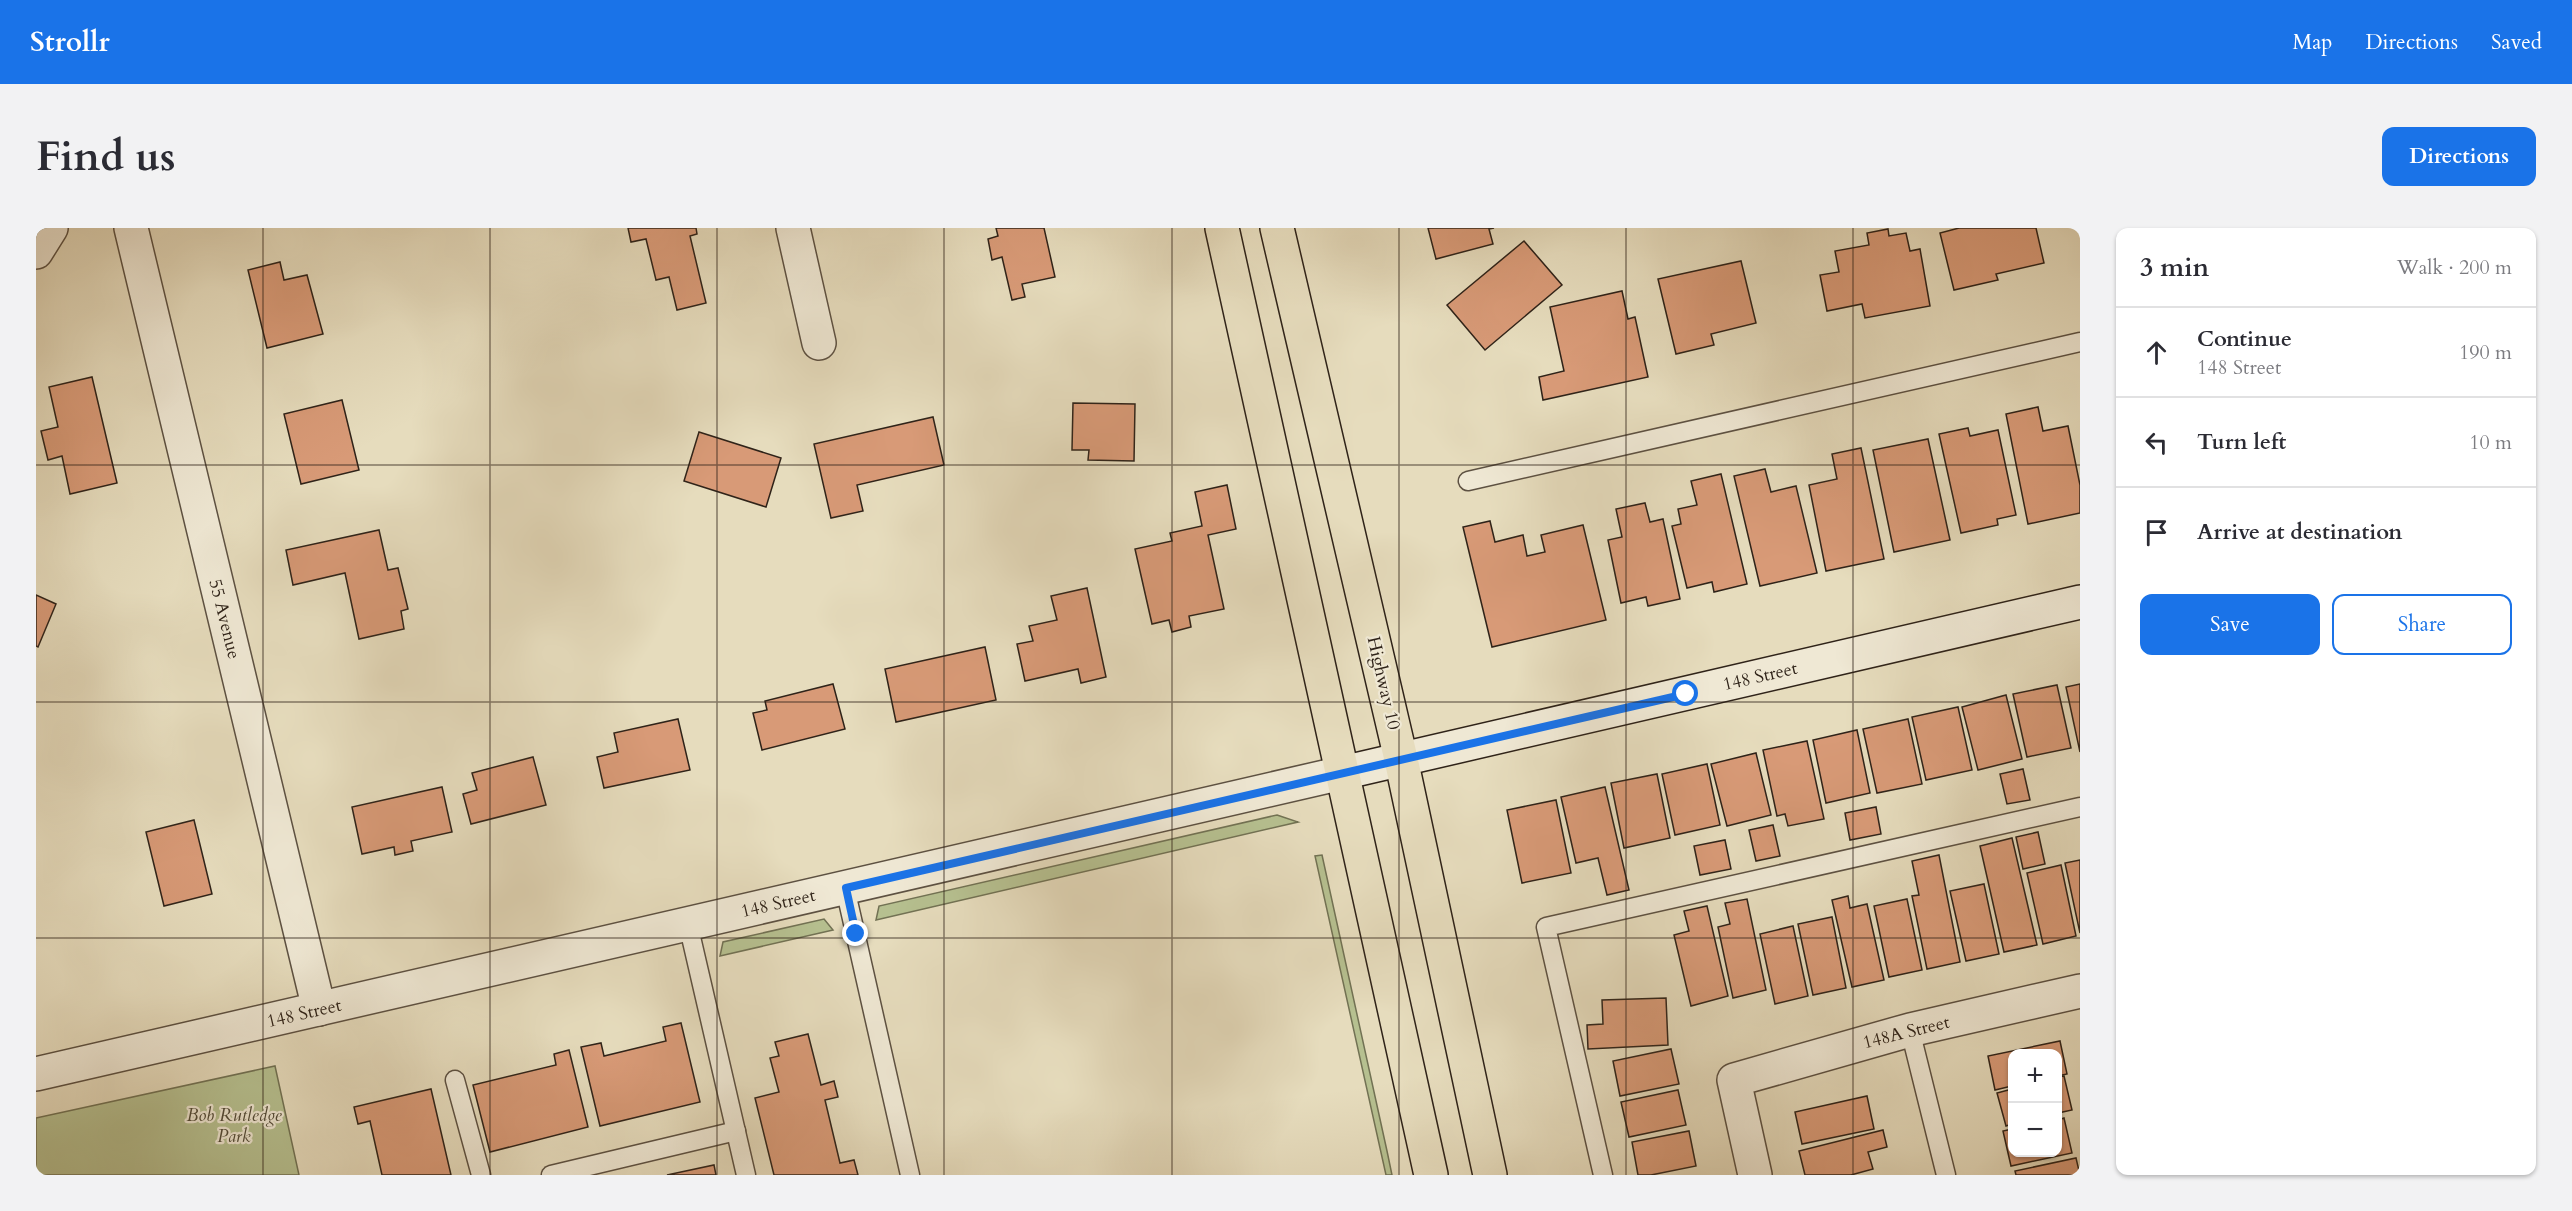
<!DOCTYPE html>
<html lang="en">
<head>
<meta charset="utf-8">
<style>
  :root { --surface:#fff; --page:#f2f2f3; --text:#2b2b33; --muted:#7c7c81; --line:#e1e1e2; --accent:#1a73e8 }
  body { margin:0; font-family:Cardo,serif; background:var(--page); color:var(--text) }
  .controls { position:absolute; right:18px; bottom:18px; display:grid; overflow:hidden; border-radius:12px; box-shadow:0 2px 4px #0004 }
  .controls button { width:54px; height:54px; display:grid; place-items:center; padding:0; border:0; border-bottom:2px solid var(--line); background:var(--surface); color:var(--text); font:30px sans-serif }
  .stop { position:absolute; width:18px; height:18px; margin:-14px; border:4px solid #1a73e8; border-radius:50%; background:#fff }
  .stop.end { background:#1a73e8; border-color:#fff; box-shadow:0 2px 6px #0008 }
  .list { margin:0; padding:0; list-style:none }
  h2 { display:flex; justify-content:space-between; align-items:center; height:78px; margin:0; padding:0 24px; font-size:26px }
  h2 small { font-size:20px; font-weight:400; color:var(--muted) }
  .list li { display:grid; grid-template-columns:39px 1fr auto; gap:18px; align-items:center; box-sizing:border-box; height:90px; padding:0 24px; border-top:2px solid var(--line) }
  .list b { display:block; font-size:22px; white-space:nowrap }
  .list p { margin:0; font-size:20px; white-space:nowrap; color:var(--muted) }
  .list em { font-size:20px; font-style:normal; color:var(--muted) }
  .actions { display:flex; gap:12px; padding:18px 24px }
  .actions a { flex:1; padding:14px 0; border:2px solid var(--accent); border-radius:12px; text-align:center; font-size:21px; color:var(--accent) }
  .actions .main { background:var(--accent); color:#fff }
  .icon { flex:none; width:33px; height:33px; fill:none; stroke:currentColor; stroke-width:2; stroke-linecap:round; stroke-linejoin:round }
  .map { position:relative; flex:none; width:2044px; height:947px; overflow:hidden; border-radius:12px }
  header { display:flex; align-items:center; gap:36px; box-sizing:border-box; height:84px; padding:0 30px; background:var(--accent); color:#fff }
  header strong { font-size:28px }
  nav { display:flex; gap:33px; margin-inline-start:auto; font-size:21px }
  .intro { display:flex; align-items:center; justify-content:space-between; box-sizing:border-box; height:144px; padding:0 36px }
  h1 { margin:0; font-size:42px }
  .button { padding:15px 27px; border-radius:12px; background:var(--accent); color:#fff; font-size:21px; font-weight:700 }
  main { display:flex; gap:36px; padding:0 36px }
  aside { flex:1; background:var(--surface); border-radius:12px; box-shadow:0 2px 4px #0004 }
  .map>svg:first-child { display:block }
  .green { fill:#b6c090; stroke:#727254; stroke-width:1.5 }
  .building { fill:#d89a77; stroke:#2f2319; stroke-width:1.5 }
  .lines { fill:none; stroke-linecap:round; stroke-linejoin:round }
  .service-casing { stroke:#5d5142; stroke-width:21 }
  .minor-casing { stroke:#5d5142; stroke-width:36 }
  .secondary-casing { stroke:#2f2319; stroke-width:36 }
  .trunk-casing { stroke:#2f2319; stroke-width:36 }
  .service { stroke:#efe8d4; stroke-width:18 }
  .minor { stroke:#efe8d4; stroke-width:33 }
  .secondary { stroke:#efe8d4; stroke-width:33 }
  .trunk { stroke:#e6dcbd; stroke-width:33 }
  .route { stroke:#1a73e8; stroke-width:8 }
  .grid { fill:none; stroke:#2f2319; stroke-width:1.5; stroke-opacity:0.55 }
  .labels { text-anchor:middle; stroke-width:4.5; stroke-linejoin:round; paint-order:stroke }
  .street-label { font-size:18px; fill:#2f2319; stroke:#efe8d4 }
  .park-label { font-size:18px; font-style:italic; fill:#514a37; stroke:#efe8d4 }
</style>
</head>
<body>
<header>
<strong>Strollr</strong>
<nav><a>Map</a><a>Directions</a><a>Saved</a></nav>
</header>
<div class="intro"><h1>Find us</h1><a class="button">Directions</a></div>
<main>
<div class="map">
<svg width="2044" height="947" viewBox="0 0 2044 947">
  <rect width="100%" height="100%" fill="#e6dcbd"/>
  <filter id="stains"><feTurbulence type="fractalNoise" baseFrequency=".00333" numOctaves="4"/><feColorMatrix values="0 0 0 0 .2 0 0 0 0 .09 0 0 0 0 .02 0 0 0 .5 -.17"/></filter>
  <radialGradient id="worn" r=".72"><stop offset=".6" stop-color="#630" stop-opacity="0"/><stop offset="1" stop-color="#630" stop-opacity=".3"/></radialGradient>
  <g class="green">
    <path d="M1241 587 1262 594 840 692 843 678Z"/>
    <path d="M1286 627 1351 923 1356 947H1350L1279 628Z"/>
    <path d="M788 691 797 702 684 728 687 714Z"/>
    <path d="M239 838 263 947H0V890Z"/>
  </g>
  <g class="building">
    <path d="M592 0H660L661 6 654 8 670 75 641 82 633 49 620 52 610 11 595 14Z"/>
    <path d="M960 0H1008L1019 49 986 56 989 69 976 72 966 29 956 32 952 11 962 8Z"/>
    <path d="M1392 0H1458L1453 1 1457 16 1400 31Z"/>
    <path d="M1923 0H2000L2008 35 1960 46 1962 52 1918 62 1904 5Z"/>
    <path d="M1852 1 1853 8 1870 5 1874 23 1884 21 1894 78 1829 90 1826 76 1791 83 1784 47 1803 44 1799 23 1833 17 1831 5Z"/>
    <path d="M1488 13 1526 57 1449 122 1411 77Z"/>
    <path d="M1705 33 1720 95 1675 106 1678 117 1640 126 1622 51Z"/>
    <path d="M244 34 248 52 271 47 287 106 231 120 212 42Z"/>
    <path d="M1586 63 1592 91 1599 89 1612 149 1507 172 1503 149 1528 143 1514 79Z"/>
    <path d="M56 149 81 255 34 266 26 228 12 232 5 203 22 199 13 159Z"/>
    <path d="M306 172 323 242 265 256 248 186Z"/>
    <path d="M1037 175 1099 176 1098 233 1052 232 1053 222H1036Z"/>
    <path d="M2002 179 2007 203 2032 198 2044 257V285L1992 296 1970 186Z"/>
    <path d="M897 189 908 237 821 257 827 283 795 290 778 216Z"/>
    <path d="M1932 200 1934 208 1962 202 1980 287 1961 291 1962 297 1925 305 1903 206Z"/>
    <path d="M663 204 745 230 730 279 648 253Z"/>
    <path d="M1892 211 1914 312 1858 324 1837 222Z"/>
    <path d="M1825 220 1848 331 1790 343 1773 257 1801 251 1796 226Z"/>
    <path d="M1729 241 1735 264 1760 258 1781 345 1724 358 1698 248Z"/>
    <path d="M1685 246 1711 356 1678 364 1676 354 1651 360 1636 298 1645 296 1642 281 1661 277 1655 253Z"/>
    <path d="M1191 257 1200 301 1172 307 1188 381 1153 388 1155 399 1136 404 1133 392 1116 396 1099 321 1136 313 1134 305 1166 298 1159 264Z"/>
    <path d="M1609 275 1614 294 1627 291 1644 371 1612 378 1610 369 1585 375 1572 312 1586 309 1580 281Z"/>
    <path d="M1454 293 1459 314 1487 307 1491 328 1509 324 1505 307 1547 297 1570 392 1456 419 1427 299Z"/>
    <path d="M343 302 352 342 362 340 372 381 365 383 368 401 323 411 309 345 257 357 250 322Z"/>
    <path d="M1051 360 1070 449 1045 455 1042 441 989 453 981 416 997 413 993 398 1021 392 1015 368Z"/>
    <path d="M0 367 20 376 2 419 0 418Z"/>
    <path d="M949 419 960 472 860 494 849 441Z"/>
    <path d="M797 456 809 501 726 522 717 485 731 482 729 473Z"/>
    <path d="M2044 456V524L2030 459Z"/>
    <path d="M2021 457 2035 520 1991 529 1977 466Z"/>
    <path d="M1970 467 1986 531 1942 542 1926 479Z"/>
    <path d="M1922 479 1936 542 1890 552 1876 489Z"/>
    <path d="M642 491 654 542 568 560 561 529 582 524 578 505Z"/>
    <path d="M1872 491 1886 556 1841 565 1827 501Z"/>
    <path d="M1821 502 1834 565 1790 575 1777 512Z"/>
    <path d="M1771 513 1788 591 1752 598 1749 586 1741 588 1727 522Z"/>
    <path d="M1720 525 1735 587 1691 598 1675 536Z"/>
    <path d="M497 529 510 577 435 596 427 566 441 562 436 545Z"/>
    <path d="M1671 536 1684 597 1639 607 1626 546Z"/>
    <path d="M1987 541 1994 572 1971 576 1964 546Z"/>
    <path d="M1621 546 1634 610 1588 620 1575 555Z"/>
    <path d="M406 559 416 604 375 613 377 623 359 627 358 619 326 626 316 579Z"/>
    <path d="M1569 559 1593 662 1571 667 1562 630 1540 635 1525 569Z"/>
    <path d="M1520 572 1535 645 1486 655 1471 582Z"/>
    <path d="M1840 579 1845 606 1814 612 1809 585Z"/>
    <path d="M158 592 176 666 128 678 110 604Z"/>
    <path d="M1737 597 1744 628 1720 633 1713 602Z"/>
    <path d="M2002 604 2009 636 1987 641 1980 609Z"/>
    <path d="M1976 610 2001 717 1968 724 1944 618Z"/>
    <path d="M1689 612 1695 641 1664 647 1658 618Z"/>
    <path d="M1903 627 1924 734 1891 741 1876 668 1883 667 1876 633Z"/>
    <path d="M2044 632V705L2029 635Z"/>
    <path d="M2025 637 2040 708 2007 716 1991 645Z"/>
    <path d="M1948 656 1963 726 1930 733 1914 663Z"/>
    <path d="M1812 668 1814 680 1831 676 1848 752 1816 759 1796 672Z"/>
    <path d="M1711 671 1730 762 1697 770 1682 699 1694 696 1689 675Z"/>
    <path d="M1871 671 1886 742 1853 749 1838 678Z"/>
    <path d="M1671 678 1692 768 1655 778 1638 707 1653 703 1648 683Z"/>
    <path d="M1796 689 1810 760 1777 767 1762 696Z"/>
    <path d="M1757 698 1772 768 1739 776 1724 706Z"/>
    <path d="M1630 770 1632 817 1552 821 1551 797 1567 796 1566 772Z"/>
    <path d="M645 795 664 874 564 898 545 819 565 815 568 828 630 813 627 799Z"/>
    <path d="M772 806 785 857 798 853 802 869 789 872 804 935 818 932 822 947H738L719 870 743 864 734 830 743 828 739 814Z"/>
    <path d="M2024 813 2031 846 2022 848V826H1976V858L1959 862 1952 828Z"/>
    <path d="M1635 821 1643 856 1584 868 1577 833Z"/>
    <path d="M533 822 552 899 454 924 437 857 520 837 518 826Z"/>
    <path d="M2028 848 2036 882 2022 885V849Z"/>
    <path d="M395 861 415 947H346L334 893 322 896 318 879Z"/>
    <path d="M1976 861V896L1970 898 1961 865Z"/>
    <path d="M1642 862 1650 897 1593 909 1585 874Z"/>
    <path d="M1831 868 1838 901 1766 916 1759 884Z"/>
    <path d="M2028 890 2036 925 1975 938 1967 903 1976 901V924H2022V892Z"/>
    <path d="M1847 902 1851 919 1832 924 1837 941 1815 947H1769L1763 923Z"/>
    <path d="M1653 903 1660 938 1615 947H1602L1596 914Z"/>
    <path d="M2040 930 2044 947H1980L1979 943Z"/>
    <path d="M678 937 680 947H631Z"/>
  </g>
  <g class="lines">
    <defs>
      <g id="service">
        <path d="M1432 253 2044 114"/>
        <path d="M809 660 874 947"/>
        <path d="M652 696 710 947"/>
        <path d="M1874 802 1910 947"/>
        <path d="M419 852 445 947"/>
        <path d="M515 947 700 903"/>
        <path d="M1567 947 1510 699 2044 579"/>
      </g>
      <g id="minor">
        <path d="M95 0 283 781"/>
        <path d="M757 0 783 115"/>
        <path d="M0 24 15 0"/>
        <path d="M0 846 1306 545"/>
        <path d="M1719 947 1698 852 1874 802 2044 763"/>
      </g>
      <path id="secondary" d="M1306 545 2044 374"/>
      <g id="trunk">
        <path d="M1186 0 1395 947"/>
        <path d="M1241 0 1365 531 1454 947"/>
      </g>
    </defs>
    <use href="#service" class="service-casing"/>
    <use href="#minor" class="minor-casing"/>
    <use href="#secondary" class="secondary-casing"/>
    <use href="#trunk" class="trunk-casing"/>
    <use href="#service" class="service"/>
    <use href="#minor" class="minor"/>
    <use href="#secondary" class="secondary"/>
    <use href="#trunk" class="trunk"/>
  </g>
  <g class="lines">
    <path class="route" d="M820 706 810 660 1650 466"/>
  </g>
  <path class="grid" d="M227 0V947M454 0V947M681 0V947M908 0V947M1136 0V947M1363 0V947M1590 0V947M1817 0V947M0 237H2044M0 474H2044M0 710H2044"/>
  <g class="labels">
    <g class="street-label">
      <text transform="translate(189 391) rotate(76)" y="6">55 Avenue</text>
      <text transform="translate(1724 448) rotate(-13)" y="6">148 Street</text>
      <text transform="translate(1348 455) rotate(77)" y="6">Highway 10</text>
      <text transform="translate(742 675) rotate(-13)" y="6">148 Street</text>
      <text transform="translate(268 785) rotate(-13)" y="6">148 Street</text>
      <text transform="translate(1870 804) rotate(-14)" y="6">148A Street</text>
    </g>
    <g class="park-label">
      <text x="198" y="893">Bob Rutledge<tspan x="198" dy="21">Park</tspan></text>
    </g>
  </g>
  <rect width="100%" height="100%" filter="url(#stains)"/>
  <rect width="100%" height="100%" fill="url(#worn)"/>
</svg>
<div class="controls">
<button>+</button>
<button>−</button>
</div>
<div class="stop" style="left:1650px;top:466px"></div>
<div class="stop end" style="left:820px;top:706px"></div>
</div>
<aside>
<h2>3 min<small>Walk · 200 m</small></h2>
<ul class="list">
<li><svg class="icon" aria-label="ahead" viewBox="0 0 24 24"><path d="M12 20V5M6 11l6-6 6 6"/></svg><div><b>Continue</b><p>148 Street</p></div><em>190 m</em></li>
<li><svg class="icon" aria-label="left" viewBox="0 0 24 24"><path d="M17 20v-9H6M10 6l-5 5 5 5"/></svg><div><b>Turn left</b></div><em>10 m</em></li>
<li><svg class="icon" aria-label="arrive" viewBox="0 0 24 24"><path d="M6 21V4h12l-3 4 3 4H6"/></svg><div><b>Arrive at destination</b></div></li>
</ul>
<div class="actions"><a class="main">Save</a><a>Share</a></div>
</aside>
</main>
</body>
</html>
